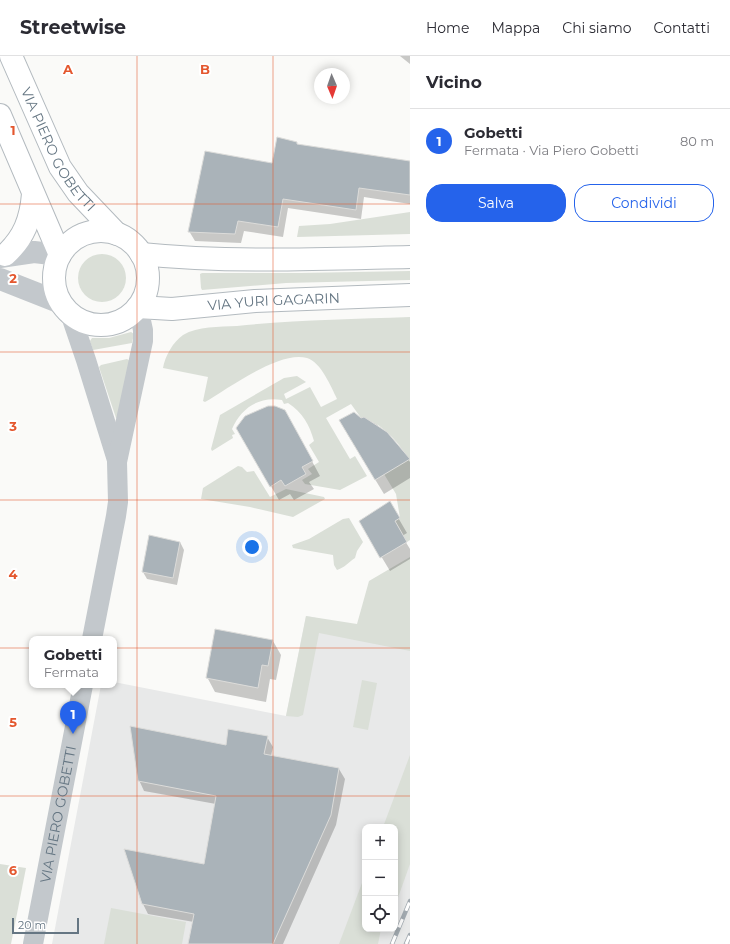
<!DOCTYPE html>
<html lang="it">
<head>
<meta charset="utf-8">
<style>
  :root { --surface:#fff; --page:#f7f7f7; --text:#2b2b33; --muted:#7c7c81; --line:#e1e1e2; --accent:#2563eb }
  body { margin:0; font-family:Montserrat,sans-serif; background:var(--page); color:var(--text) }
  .controls { position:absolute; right:12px; bottom:12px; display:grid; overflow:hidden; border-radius:8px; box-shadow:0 2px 10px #0003 }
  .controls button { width:36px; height:36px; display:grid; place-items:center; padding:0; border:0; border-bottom:1px solid var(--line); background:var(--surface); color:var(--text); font:20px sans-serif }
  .compass { position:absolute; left:314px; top:12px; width:36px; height:36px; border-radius:50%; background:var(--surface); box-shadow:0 2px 10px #0003; rotate:178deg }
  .scale { position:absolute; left:12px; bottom:10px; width:67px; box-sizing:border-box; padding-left:4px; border:2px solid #657683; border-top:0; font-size:11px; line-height:14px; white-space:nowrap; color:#657683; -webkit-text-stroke:3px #fff; paint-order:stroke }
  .you { position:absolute; left:252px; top:491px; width:14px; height:14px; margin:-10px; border:3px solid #fff; border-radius:50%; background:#1a73e8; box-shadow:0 0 0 6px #1a73e833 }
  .badge { display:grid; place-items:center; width:26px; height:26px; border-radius:50%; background:var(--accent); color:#fff; font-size:13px; font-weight:700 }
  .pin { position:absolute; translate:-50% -33px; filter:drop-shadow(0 1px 2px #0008) }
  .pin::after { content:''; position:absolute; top:21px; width:14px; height:12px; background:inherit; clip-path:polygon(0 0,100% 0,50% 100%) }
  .popup { position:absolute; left:29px; top:580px; width:88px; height:52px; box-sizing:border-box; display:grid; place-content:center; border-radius:8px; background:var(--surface); filter:drop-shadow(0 1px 3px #0005); font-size:13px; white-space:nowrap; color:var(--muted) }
  .popup b { font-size:15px; color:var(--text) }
  .popup::after { content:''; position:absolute; left:50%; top:100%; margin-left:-8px; border:8px solid transparent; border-top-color:var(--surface) }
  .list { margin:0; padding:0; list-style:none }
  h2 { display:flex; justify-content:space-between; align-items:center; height:52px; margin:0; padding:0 16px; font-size:17px }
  h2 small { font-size:13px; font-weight:400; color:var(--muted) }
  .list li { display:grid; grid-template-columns:26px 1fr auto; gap:12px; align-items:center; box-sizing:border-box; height:64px; padding:0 16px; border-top:1px solid var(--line) }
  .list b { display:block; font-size:15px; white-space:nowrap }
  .list p { margin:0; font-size:13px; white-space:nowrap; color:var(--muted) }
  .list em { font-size:13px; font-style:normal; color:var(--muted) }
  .actions { display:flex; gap:8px; padding:12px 16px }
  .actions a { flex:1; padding:9px 0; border:1px solid var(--accent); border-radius:16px; text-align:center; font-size:14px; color:var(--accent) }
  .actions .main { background:var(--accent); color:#fff }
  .icon { flex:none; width:22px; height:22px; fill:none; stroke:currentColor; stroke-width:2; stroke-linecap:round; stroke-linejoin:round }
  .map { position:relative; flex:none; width:410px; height:888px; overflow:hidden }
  header { display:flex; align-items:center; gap:24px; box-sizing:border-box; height:56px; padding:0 20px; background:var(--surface); border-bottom:1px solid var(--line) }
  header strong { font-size:19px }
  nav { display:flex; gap:22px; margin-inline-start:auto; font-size:14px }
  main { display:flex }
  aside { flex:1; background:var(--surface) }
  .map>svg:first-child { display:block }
  .built { fill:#e8e9e9; fill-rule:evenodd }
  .green { fill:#dadfd7 }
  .shadow { fill:#0003 }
  .building { fill:#aab3b9; stroke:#dcdcda }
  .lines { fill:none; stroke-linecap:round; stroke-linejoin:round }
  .secondary-casing { stroke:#b3babf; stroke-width:24 }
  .minor { stroke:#c3c8cc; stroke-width:20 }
  .tertiary { stroke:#c3c8cc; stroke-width:22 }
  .secondary { stroke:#fff; stroke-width:22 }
  .rail-casing { stroke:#a2aab0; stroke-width:4.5 }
  .rail { stroke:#fff; stroke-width:3; stroke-dasharray:9; stroke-linecap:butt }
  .grid { fill:none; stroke:#e4572e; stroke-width:1; stroke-opacity:0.55 }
  .labels { text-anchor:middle; stroke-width:4; stroke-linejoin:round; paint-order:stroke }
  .street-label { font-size:14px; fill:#657683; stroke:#fff }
  .grid-label { font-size:13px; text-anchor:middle; font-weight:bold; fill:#e4572e; stroke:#fff; stroke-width:4; stroke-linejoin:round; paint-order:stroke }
</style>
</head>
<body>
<header>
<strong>Streetwise</strong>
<nav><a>Home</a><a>Mappa</a><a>Chi siamo</a><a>Contatti</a></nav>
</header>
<main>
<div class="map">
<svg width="410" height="888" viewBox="0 0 410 888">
  <rect width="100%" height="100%" fill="#fafaf8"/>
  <path class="built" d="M306 560 410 580V888H52L101 629H114V626L286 660ZM365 771H395V873H365Z"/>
  <g class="green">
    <path d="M410 156V178L297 181 299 170 330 168Z"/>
    <circle cx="102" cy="222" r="24"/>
    <path d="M410 215V224L286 227 202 234 201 232 200 218 202 217H300Z"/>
    <path d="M410 261V484L407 486 395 465 400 462 396 438 384 418 409 403C397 385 383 367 361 362L351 348 326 362 350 403 355 400 367 420 340 434 305 428 302 424 312 418 308 413 319 406 309 389 314 385C309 368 303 357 288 347L284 348 282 344C259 340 241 352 232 373L235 378 232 379 233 382 212 395 211 393 220 359 284 322 297 320 306 326 284 338 286 343 310 331 321 351 337 343C331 331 321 306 307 302 280 294 229 332 205 346L203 345 208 321 163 312C165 300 173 286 183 279 198 270 219 271 237 270 294 264 352 263 410 261Z"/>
    <path d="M131 276 134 278 132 287 93 294 90 285 92 282H109Z"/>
    <path d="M127 303 130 305 118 362H116L99 311 101 309Z"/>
    <path d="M238 410 242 411 247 416 254 415 270 441 286 433 324 441 325 443 293 461 250 451 201 443 203 432Z"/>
    <path d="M349 462 363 486 357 495 355 502C349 506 344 512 337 514L334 509 333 499 293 492 292 489 309 483 343 463Z"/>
    <path d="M410 501V595L319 577 303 659 298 661 286 660 306 560 357 568 369 525Z"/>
    <path d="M362 624 377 627 368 674 353 671Z"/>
    <path d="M410 699V808L395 850V771H383Z"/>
    <path d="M0 808 26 812 11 888H0Z"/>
    <path d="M365 819V873H381L378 888H339Z"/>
    <path d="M111 852 186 866 182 888H104Z"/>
  </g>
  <g class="shadow">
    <path d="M400 0H410V8Z"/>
    <path d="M296 87 298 89 410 106V148L364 141 361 163 288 152 283 181 244 175 241 187 195 185 189 175Z"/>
    <path d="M275 351 293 370 320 420 309 426 314 433 294 444 290 438 279 444 237 372 246 360 261 353Z"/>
    <path d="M364 362 376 368 397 388 410 406V422L384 438 348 379Z"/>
    <path d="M389 446 407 477 402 480 410 493V503L390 515 360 465Z"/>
    <path d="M180 486 184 494 177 529 147 523 143 516Z"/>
    <path d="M273 585 281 599 276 624 270 623 266 646 215 636 207 621Z"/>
    <path d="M267 681 273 691 271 700 339 713 345 723 336 769 283 888H189L194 866 148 858 143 848 205 809 216 748 144 735 139 724 226 690Z"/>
  </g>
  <g class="building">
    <path d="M277 81 297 86V88L410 105V139L359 132 356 154 283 143 278 171 238 165 235 178 188 176 205 95 272 107Z"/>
    <path d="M268 350H275L285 354 313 405 302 411 306 418 285 430 281 424 270 431 236 372 245 360Z"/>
    <path d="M354 356 361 362 364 361 387 376 410 403 375 424 339 364Z"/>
    <path d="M390 445 400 462 395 465 407 486 380 502 359 465Z"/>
    <path d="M149 479 180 486 173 522 142 516Z"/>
    <path d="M215 573 273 584 268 610 262 609 258 632 206 622Z"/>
    <path d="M130 670 226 689 228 673 268 680 264 698 339 712 331 759 273 888H188L194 858 142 848 124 793 204 808 216 740 138 725Z"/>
  </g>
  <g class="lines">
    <defs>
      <g id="secondary">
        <path id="s2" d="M11 0 60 111 78 137 117 178"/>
        <path d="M0 59 60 199"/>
        <circle cx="101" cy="222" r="47"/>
        <path d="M141 198C230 207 320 203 410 201"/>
        <path d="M5 199C24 182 31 163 33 138"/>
        <path id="s3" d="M138 251 172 253 255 245 410 239"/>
      </g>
    </defs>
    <use href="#secondary" class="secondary-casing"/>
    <g class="minor">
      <path d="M70 257 86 304 117 404"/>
      <path d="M92 583 116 460 118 446 117 406 143 285V274L138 251"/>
      <path id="s1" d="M33 888 83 629"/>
    </g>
    <g class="tertiary">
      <path d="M0 201 34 196 60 199"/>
      <path d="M0 223 61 247"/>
    </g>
    <use href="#secondary" class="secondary"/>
    <defs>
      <g id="rail">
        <path d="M392 888 410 845"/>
        <path d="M406 888 410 879"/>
      </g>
    </defs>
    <use href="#rail" class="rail-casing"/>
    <use href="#rail" class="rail"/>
  </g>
  <path class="grid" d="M137 0V888M273 0V888M0 148H410M0 296H410M0 444H410M0 592H410M0 740H410"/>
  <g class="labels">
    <g class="street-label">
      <text dy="5" stroke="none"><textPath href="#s2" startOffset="105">VIA PIERO GOBETTI</textPath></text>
      <text dy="5" stroke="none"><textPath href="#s3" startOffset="136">VIA YURI GAGARIN</textPath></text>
      <text dy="5" stroke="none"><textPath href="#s1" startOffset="132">VIA PIERO GOBETTI</textPath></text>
    </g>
  </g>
  <g class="grid-label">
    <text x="68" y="18">A</text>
    <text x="205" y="18">B</text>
    <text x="13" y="79">1</text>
    <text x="13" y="227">2</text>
    <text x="13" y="375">3</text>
    <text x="13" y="523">4</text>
    <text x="13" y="671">5</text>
    <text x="13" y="819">6</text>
  </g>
</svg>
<div class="controls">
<button>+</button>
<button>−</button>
<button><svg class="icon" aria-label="locate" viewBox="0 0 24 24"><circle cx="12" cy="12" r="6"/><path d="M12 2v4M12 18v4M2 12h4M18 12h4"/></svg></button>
</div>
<svg class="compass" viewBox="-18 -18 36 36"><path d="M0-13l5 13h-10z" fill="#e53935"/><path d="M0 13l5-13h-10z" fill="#7c7c81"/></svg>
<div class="scale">20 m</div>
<div class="you"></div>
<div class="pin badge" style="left:73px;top:678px">1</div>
<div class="popup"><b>Gobetti</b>Fermata</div>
</div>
<aside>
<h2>Vicino<small></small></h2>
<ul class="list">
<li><span class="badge">1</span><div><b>Gobetti</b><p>Fermata · Via Piero Gobetti</p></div><em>80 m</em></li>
</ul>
<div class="actions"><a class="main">Salva</a><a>Condividi</a></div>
</aside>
</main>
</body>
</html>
